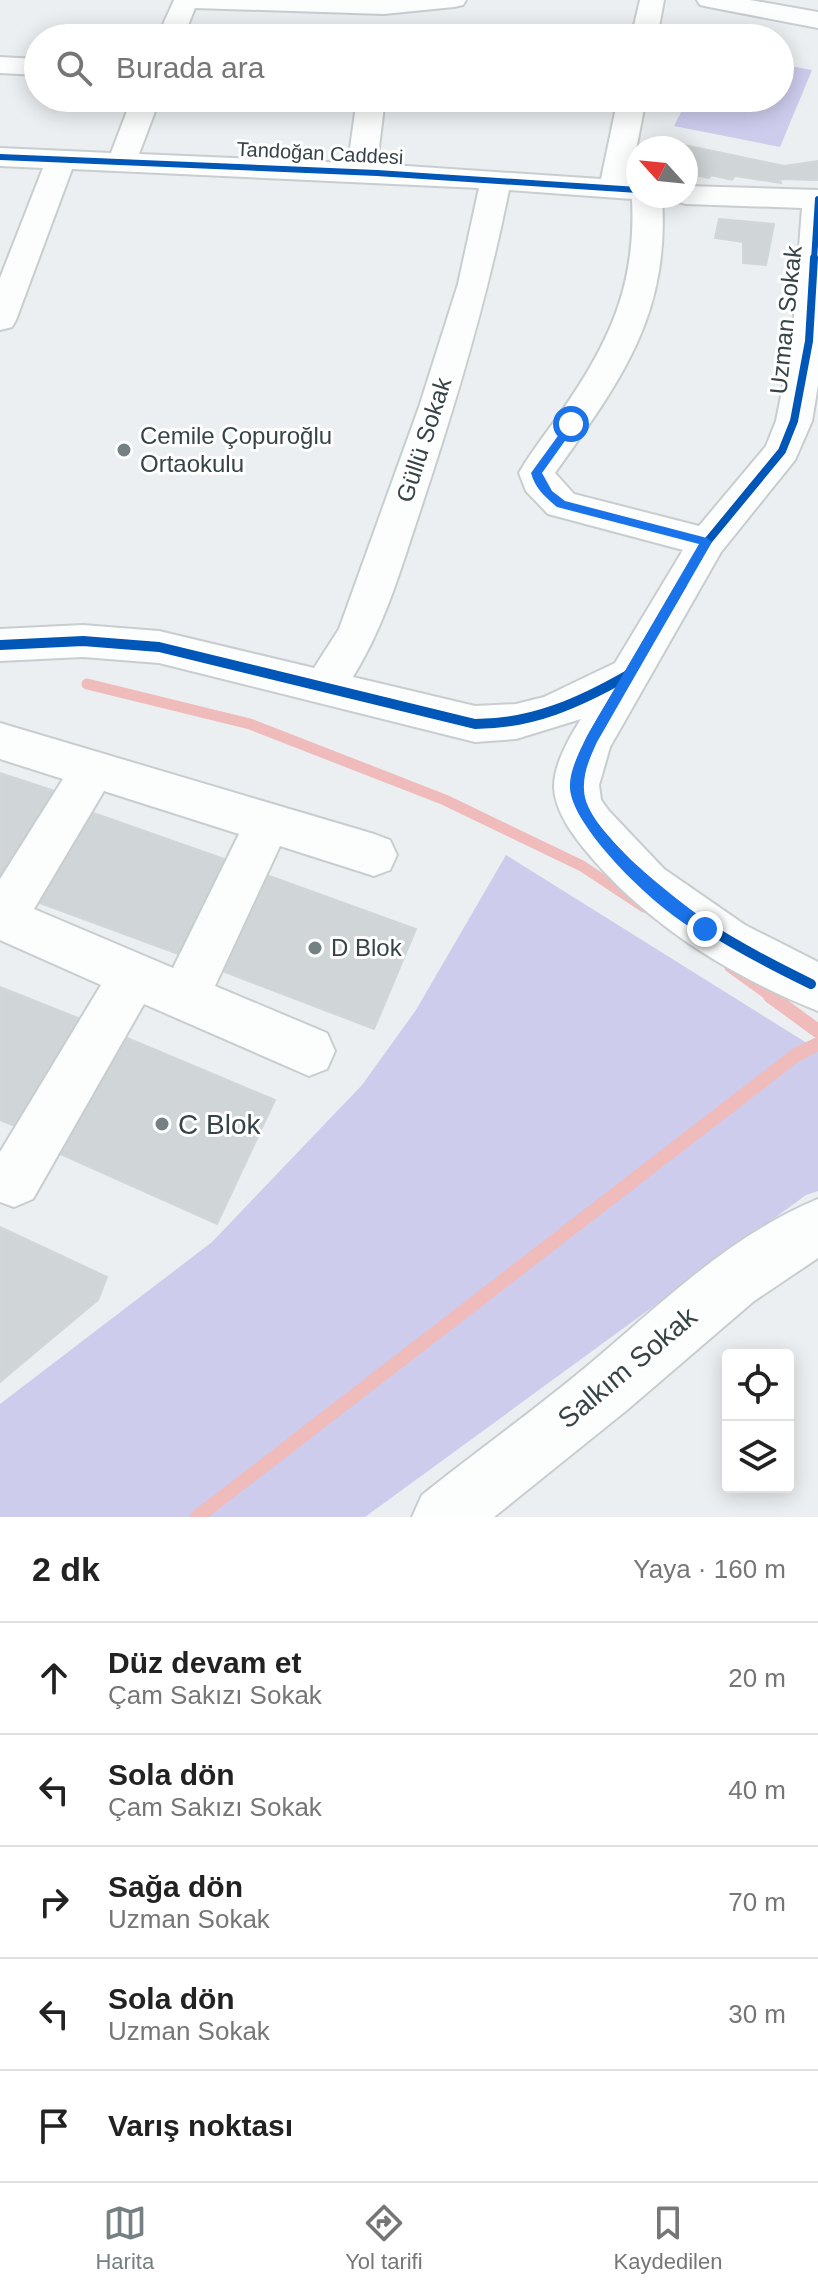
<!DOCTYPE html>
<html lang="tr">
<head>
<meta charset="utf-8">
<style>
  :root { --surface:#fff; --page:#f2f2f2; --text:#222; --muted:#767676; --line:#e0e0e0; --accent:#758082 }
  body { margin:0; font-family:Helvetica,sans-serif; background:var(--page); color:var(--text) }
  .controls { position:absolute; right:24px; bottom:24px; display:grid; overflow:hidden; border-radius:8px; box-shadow:0 4px 20px #0003 }
  .controls button { width:72px; height:72px; display:grid; place-items:center; padding:0; border:0; border-bottom:2px solid var(--line); background:var(--surface); color:var(--text); font:40px sans-serif }
  .compass { position:absolute; left:626px; top:136px; width:72px; height:72px; border-radius:50%; background:var(--surface); box-shadow:0 4px 20px #0003; rotate:297deg }
  .stop { position:absolute; width:24px; height:24px; margin:-18px; border:6px solid #1a73e8; border-radius:50%; background:#fff }
  .stop.end { background:#1a73e8; border-color:#fff; box-shadow:0 2px 8px #0008 }
  .list { margin:0; padding:0; list-style:none }
  h2 { display:flex; justify-content:space-between; align-items:center; height:104px; margin:0; padding:0 32px; font-size:34px }
  h2 small { font-size:26px; font-weight:400; color:var(--muted) }
  .list li { display:grid; grid-template-columns:52px 1fr auto; gap:24px; align-items:center; box-sizing:border-box; height:112px; padding:0 32px; border-top:2px solid var(--line) }
  .list b { display:block; font-size:30px; white-space:nowrap }
  .list p { margin:0; font-size:26px; white-space:nowrap; color:var(--muted) }
  .list em { font-size:26px; font-style:normal; color:var(--muted) }
  .icon { flex:none; width:44px; height:44px; fill:none; stroke:currentColor; stroke-width:2; stroke-linecap:round; stroke-linejoin:round }
  .map { position:relative; flex:none; width:818px; height:1517px; overflow:hidden }
  .search { position:absolute; background:var(--surface); box-shadow:0 4px 20px #0003; left:24px; right:24px; top:24px; height:88px; display:flex; align-items:center; gap:20px; box-sizing:border-box; padding:0 28px; border-radius:44px; color:var(--muted); font-size:30px }
  .sheet { height:664px; background:var(--surface) }
  nav { display:flex; justify-content:space-around; align-items:center; box-sizing:border-box; height:112px; border-top:2px solid var(--line); background:var(--surface); font-size:22px; color:var(--muted) }
  nav a { display:grid; justify-items:center; gap:4px }
  nav .on { color:var(--accent) }
  .map>svg:first-child { display:block }
  .green { fill:#cdcced }
  .lines { fill:none; stroke-linecap:round; stroke-linejoin:round }
  .stream-far1 { stroke:#efbbbb; stroke-width:11 }
  .stream { stroke:#efbbbb; stroke-width:14 }
  .building { fill:#d0d6d8; stroke:#d1d7d9; stroke-width:2 }
  .minor-casing { stroke:#c8cdcf; stroke-width:4 }
  .minor { fill:#fcfdfd; fill-rule:evenodd }
  .cycleway-far2-casing { stroke:#fff; stroke-width:9 }
  .cycleway-far1-casing { stroke:#fff; stroke-width:12 }
  .cycleway-casing { stroke:#fff; stroke-width:15 }
  .cycleway-far2 { stroke:#0057b8; stroke-width:6 }
  .cycleway-far1 { stroke:#0057b8; stroke-width:8 }
  .cycleway { stroke:#0057b8; stroke-width:10 }
  .route { fill:#1a73e8 }
  .poi-dot { fill:#758082; stroke:#fff; stroke-width:3 }
  .labels { text-anchor:middle; stroke-width:6; stroke-linejoin:round; paint-order:stroke }
  .far-street-label { font-size:20px; fill:#364447; stroke:#fff }
  .street-label { font-size:24px; fill:#364447; stroke:#fff }
  .poi-label { font-size:24px; fill:#364447; stroke:#fff; text-anchor:start }
  .near-poi-label { font-size:28px; fill:#364447; stroke:#fff; text-anchor:start }
  .near-street-label { font-size:28px; fill:#364447; stroke:#fff }
</style>
</head>
<body>
<div class="map">
<svg width="818" height="1517" viewBox="0 0 818 1517">
  <rect width="100%" height="100%" fill="#ebeff1"/>
  <g class="green">
    <path d="M780 64 812 70 780 147 674 126 688 98H780Z"/>
    <path d="M506 855 818 1050V1191L806 1195 365 1517H0V1404L212 1242 362 1085 416 1010Z"/>
  </g>
  <g class="lines">
    <g class="stream-far1">
      <path d="M87 684 250 724 445 800 582 866 644 907"/>
      <path d="M730 967 773 998"/>
    </g>
    <g class="stream">
      <path d="M770 996 818 1031"/>
      <path d="M197 1517 796 1055 818 1044"/>
    </g>
  </g>
  <g class="building">
    <path d="M463 98H572L464 102Z"/>
    <path d="M656 139 784 166 818 161V180L780 179 781 183 735 176 732 180 711 175 709 178 689 174 686 177V148H651Z"/>
    <path d="M719 219 774 224 766 265 743 263V242L715 238Z"/>
    <path d="M0 773 64 794 10 881 0 878Z"/>
    <path d="M85 810 230 861 181 955 29 899Z"/>
    <path d="M261 873 416 929 374 1029 212 967Z"/>
    <path d="M0 987 83 1020 22 1129 0 1120Z"/>
    <path d="M113 1032 275 1100 217 1224 47 1148Z"/>
    <path d="M0 1227 107 1277 98 1300 0 1382Z"/>
  </g>
  <g class="lines">
    <defs>
      <g id="minor">
        <path d="M174 0H466L463 5 454 7 384 14 195 8 183 38H157Z"/>
        <path d="M640 0H664L657 38H631Z"/>
        <path d="M697 0H750L818 12V28L709 7 700 5Z"/>
        <path d="M0 57 38 59V75L0 73Z"/>
        <path d="M132 98H160L139 154 348 163 357 98H385L377 164 601 179 618 98H646L630 181H638V196H662C670 316 621 380 555 473L574 494 699 526 766 446 776 421 792 341 802 208 686 204 675 201 672 196H686V186L818 190V385L812 421 795 460 721 552 610 747 599 785 601 800 609 811 664 869 745 925 818 962V1011C733 977 651 927 591 857 575 838 555 813 554 787 554 764 569 738 581 719L516 739 475 742 159 663 83 657 0 661V629L83 625 159 631 314 668 339 629 419 407 458 284 479 188 72 169 16 320 12 327 0 330V278L43 168 0 166V148L111 153ZM509 190 632 199C636 279 613 336 568 402 552 426 533 448 519 473L526 491 548 514 683 550 615 663 544 697 516 704 475 706 353 677C386 623 401 568 421 508 456 403 487 299 509 190Z"/>
        <path d="M0 723 374 834 390 840 397 855 390 870 374 876 280 846 215 986 327 1033 335 1051 327 1069 309 1076 144 1004 33 1199 14 1207 0 1202V1152L101 985 0 940V879L63 779 0 759ZM104 791 239 834 173 968 34 909Z"/>
        <path d="M818 1199V1258L754 1301 627 1410 494 1517H412L422 1495C476 1452 533 1411 586 1367 659 1306 728 1236 818 1199Z"/>
      </g>
    </defs>
    <use href="#minor" class="minor-casing"/>
    <use href="#minor" class="minor"/>
    <defs>
      <g id="cycleway-far2">
        <path d="M0 157 377 173 638 190"/>
        <path d="M814 260 818 199"/>
      </g>
      <path id="cycleway-far1" d="M681 586 707 542 782 451 794 421 809 341 814 258"/>
      <g id="cycleway">
        <path d="M682 584C660 621 639 658 617 695 602 721 583 748 577 778 573 804 591 824 607 842 663 907 735 947 811 984"/>
        <path d="M0 645 83 641 159 647 475 724C532 724 579 703 628 675"/>
      </g>
    </defs>
    <use href="#cycleway-far2" class="cycleway-far2-casing"/>
    <use href="#cycleway-far1" class="cycleway-far1-casing"/>
    <use href="#cycleway" class="cycleway-casing"/>
    <use href="#cycleway-far2" class="cycleway-far2"/>
    <use href="#cycleway-far1" class="cycleway-far1"/>
    <use href="#cycleway" class="cycleway"/>
  </g>
  <path class="route" d="M568 422 577 424 542 473 552 491 565 501 707 538 712 542 597 742C590 758 583 772 584 790 585 832 677 899 710 924V933L705 935C665 918 581 837 571 795 566 776 579 753 587 736L699 544 557 507C545 497 535 488 531 473Z"/>
  <g class="poi-dot">
    <circle cx="124" cy="450" r="8"/>
    <circle cx="315" cy="948" r="8"/>
    <circle cx="162" cy="1124" r="8"/>
  </g>
  <g class="labels">
    <g class="far-street-label">
      <text transform="translate(320 153) rotate(3)" y="7">Tandoğan Caddesi</text>
    </g>
    <g class="street-label">
      <text transform="translate(786 320) rotate(-84)" y="8">Uzman Sokak</text>
      <text transform="translate(424 440) rotate(-72)" y="8">Güllü Sokak</text>
    </g>
    <g class="poi-label">
      <text x="140" y="444">Cemile Çopuroğlu<tspan x="140" dy="28">Ortaokulu</tspan></text>
      <text x="331" y="956">D Blok</text>
    </g>
    <g class="near-poi-label">
      <text x="178" y="1134">C Blok</text>
    </g>
    <g class="near-street-label">
      <text transform="translate(627 1367) rotate(-40)" y="10">Salkım Sokak</text>
    </g>
  </g>
</svg>
<div class="controls">
<button><svg class="icon" aria-label="locate" viewBox="0 0 24 24"><circle cx="12" cy="12" r="6"/><path d="M12 2v4M12 18v4M2 12h4M18 12h4"/></svg></button>
<button><svg class="icon" aria-label="layers" viewBox="0 0 24 24"><path d="M12 4l9 5-9 5-9-5zM3 14l9 5 9-5"/></svg></button>
</div>
<svg class="compass" viewBox="-18 -18 36 36"><path d="M0-13l5 13h-10z" fill="#e53935"/><path d="M0 13l5-13h-10z" fill="#767676"/></svg>
<div class="stop" style="left:571px;top:424px"></div>
<div class="stop end" style="left:705px;top:929px"></div>
<div class="search"><svg class="icon" aria-label="search" viewBox="0 0 24 24"><circle cx="10" cy="10" r="6"/><path d="M15 15l6 6"/></svg>Burada ara</div>
</div>
<section class="sheet">
<h2>2 dk<small>Yaya · 160 m</small></h2>
<ul class="list">
<li><svg class="icon" aria-label="ahead" viewBox="0 0 24 24"><path d="M12 20V5M6 11l6-6 6 6"/></svg><div><b>Düz devam et</b><p>Çam Sakızı Sokak</p></div><em>20 m</em></li>
<li><svg class="icon" aria-label="left" viewBox="0 0 24 24"><path d="M17 20v-9H6M10 6l-5 5 5 5"/></svg><div><b>Sola dön</b><p>Çam Sakızı Sokak</p></div><em>40 m</em></li>
<li><svg class="icon" aria-label="right" viewBox="0 0 24 24"><path d="M7 20v-9h11M14 6l5 5-5 5"/></svg><div><b>Sağa dön</b><p>Uzman Sokak</p></div><em>70 m</em></li>
<li><svg class="icon" aria-label="left" viewBox="0 0 24 24"><path d="M17 20v-9H6M10 6l-5 5 5 5"/></svg><div><b>Sola dön</b><p>Uzman Sokak</p></div><em>30 m</em></li>
<li><svg class="icon" aria-label="arrive" viewBox="0 0 24 24"><path d="M6 21V4h12l-3 4 3 4H6"/></svg><div><b>Varış noktası</b></div></li>
</ul>
</section>
<nav>
<a class="on"><svg class="icon" aria-label="map" viewBox="0 0 24 24"><path d="M3 6l6-2 6 2 6-2v14l-6 2-6-2-6 2zM9 4v14M15 6v14"/></svg>Harita</a>
<a><svg class="icon" aria-label="directions" viewBox="0 0 24 24"><path d="M12 3l9 9-9 9-9-9zM9 14v-3h6M13 9l2 2-2 2"/></svg>Yol tarifi</a>
<a><svg class="icon" aria-label="saved" viewBox="0 0 24 24"><path d="M7 4h10v16l-5-4-5 4z"/></svg>Kaydedilen</a>
</nav>
</body>
</html>
